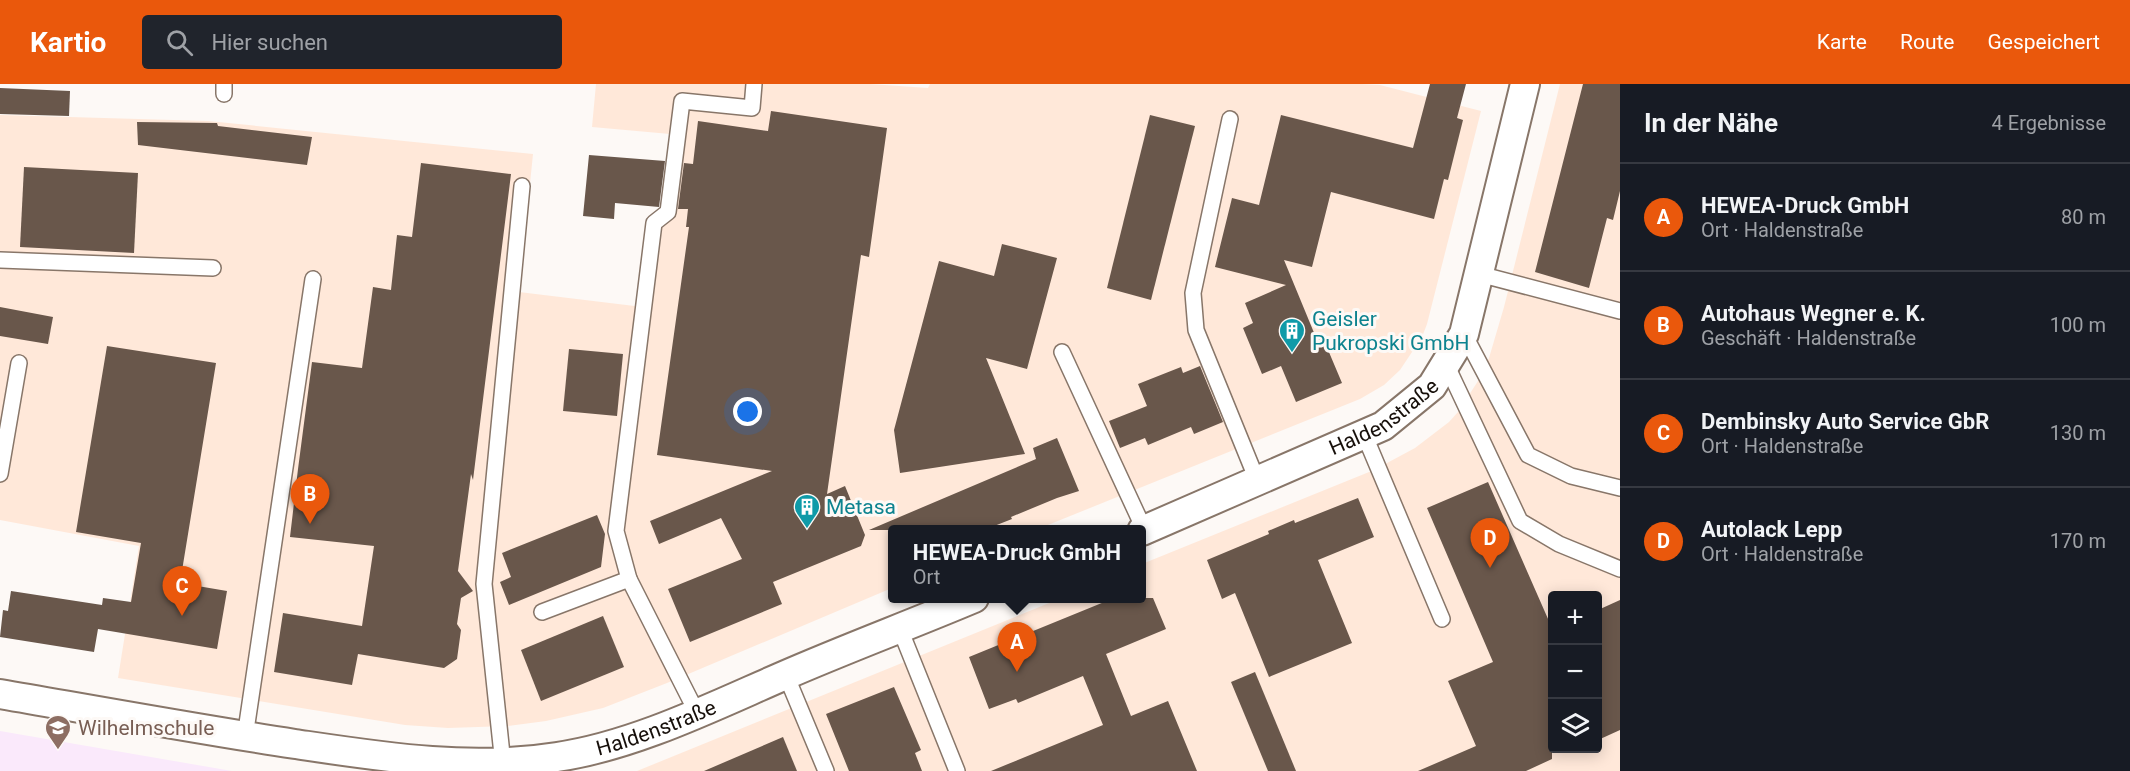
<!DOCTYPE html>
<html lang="de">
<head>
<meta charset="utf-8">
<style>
  :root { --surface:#171b24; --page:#20242c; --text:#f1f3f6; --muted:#9ea1a6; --line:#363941; --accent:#ea580c }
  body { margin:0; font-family:Roboto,sans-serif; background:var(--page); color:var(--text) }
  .controls { position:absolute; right:18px; bottom:18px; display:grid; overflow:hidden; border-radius:6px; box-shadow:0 3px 15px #0003 }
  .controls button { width:54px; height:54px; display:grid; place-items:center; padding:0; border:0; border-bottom:2px solid var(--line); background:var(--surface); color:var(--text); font:30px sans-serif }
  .you { position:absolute; left:748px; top:328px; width:21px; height:21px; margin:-15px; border:4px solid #fff; border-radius:50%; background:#1a73e8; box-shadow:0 0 0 9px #1a73e833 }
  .badge { display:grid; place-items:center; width:39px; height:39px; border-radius:50%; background:var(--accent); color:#fff; font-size:20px; font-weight:700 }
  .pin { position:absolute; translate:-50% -50px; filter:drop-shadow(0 2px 3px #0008) }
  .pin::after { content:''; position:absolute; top:32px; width:21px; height:18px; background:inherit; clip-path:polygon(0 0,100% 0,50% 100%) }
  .popup { position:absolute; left:888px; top:441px; width:258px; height:78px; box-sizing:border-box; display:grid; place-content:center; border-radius:6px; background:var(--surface); filter:drop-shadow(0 2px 4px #0005); font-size:20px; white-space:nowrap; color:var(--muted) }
  .popup b { font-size:22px; color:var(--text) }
  .popup::after { content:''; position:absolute; left:50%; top:100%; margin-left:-12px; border:12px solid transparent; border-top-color:var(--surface) }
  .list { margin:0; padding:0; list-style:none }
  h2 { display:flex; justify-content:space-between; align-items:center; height:78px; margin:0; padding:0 24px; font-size:26px }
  h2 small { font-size:20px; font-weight:400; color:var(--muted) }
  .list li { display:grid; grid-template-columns:39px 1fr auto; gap:18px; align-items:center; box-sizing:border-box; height:108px; padding:0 24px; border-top:2px solid var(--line) }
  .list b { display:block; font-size:22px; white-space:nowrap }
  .list p { margin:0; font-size:20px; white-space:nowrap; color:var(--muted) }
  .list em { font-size:20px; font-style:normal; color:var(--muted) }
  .icon { flex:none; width:33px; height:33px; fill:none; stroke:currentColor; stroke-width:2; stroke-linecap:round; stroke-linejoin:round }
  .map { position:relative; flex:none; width:1620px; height:687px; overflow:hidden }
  header { display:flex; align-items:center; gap:36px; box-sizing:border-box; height:84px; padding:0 30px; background:var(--accent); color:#fff }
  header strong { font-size:28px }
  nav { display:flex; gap:33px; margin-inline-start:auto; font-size:21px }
  .search { width:420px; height:54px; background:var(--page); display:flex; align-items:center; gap:15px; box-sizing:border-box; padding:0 21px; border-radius:6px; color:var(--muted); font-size:22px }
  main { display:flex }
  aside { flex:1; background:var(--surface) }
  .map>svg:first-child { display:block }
  .built { fill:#ffe8d9; fill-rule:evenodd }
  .education { fill:#fae9fb }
  .building { fill:#69574b }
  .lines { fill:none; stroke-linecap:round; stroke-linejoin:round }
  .lane-casing { stroke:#887669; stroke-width:18 }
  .street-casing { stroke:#887669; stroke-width:32 }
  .lane { stroke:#fff; stroke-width:15 }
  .street { stroke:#fff; stroke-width:28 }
  .labels { text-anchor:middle; stroke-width:6; stroke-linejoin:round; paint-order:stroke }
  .culture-label { font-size:21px; fill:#0d838f; stroke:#fdf9f6; text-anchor:start }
  .street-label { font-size:21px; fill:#160f0a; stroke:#fdf9f6 }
  .education-label { font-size:21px; fill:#785e54; stroke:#fdf9f6; text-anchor:start }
</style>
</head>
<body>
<header>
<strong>Kartio</strong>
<div class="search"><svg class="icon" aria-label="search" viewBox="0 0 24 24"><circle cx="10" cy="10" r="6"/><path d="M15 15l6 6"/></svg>Hier suchen</div>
<nav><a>Karte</a><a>Route</a><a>Gespeichert</a></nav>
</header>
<main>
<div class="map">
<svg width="1620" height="687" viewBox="0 0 1620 687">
  <rect width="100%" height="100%" fill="#fdf9f6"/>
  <g class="built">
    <path d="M596 0H870L928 4 930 0H1362L1380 1 1481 27 1427 240 1422 253 1400 286 1384 301 1360 315 1038 445 892 446V504L667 599 603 624 546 637 508 642 448 644 405 641 118 594 139 462 0 436V31L208 37 533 70 519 208 651 224 670 50 592 43Z"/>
    <path d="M1560 0H1620V687H637L1059 515 1142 514V480L1374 386 1415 364 1449 338 1458 328 1478 297 1489 274 1504 223ZM1552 512H1598V664H1552Z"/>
  </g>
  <path class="education" d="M0 647 232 687H0Z"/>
  <g class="building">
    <path d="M1430 0H1466L1457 34 1463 36 1448 96 1444 95 1434 135 1331 108 1312 183 1284 176 1317 256 1323 254 1342 299 1296 318 1281 282 1262 290 1243 244 1253 239 1245 219 1286 201 1215 183 1232 114 1259 121 1281 31 1413 64Z"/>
    <path d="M1583 0H1620V107L1613 136 1607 134 1589 204 1535 188Z"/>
    <path d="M0 4 70 7 69 32 0 30Z"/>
    <path d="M771 27 887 44 869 173 861 171 827 410 845 402 865 451 861 462 773 498 782 520 690 558 668 505 742 475 721 434 659 460 650 437 772 387 657 371 689 143H686L688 125H678L684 79 693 80 698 37 768 47Z"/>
    <path d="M1150 31 1195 42 1151 216 1107 204Z"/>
    <path d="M137 38 217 39 218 42 312 53 307 81 138 61Z"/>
    <path d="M589 71 665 77 659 123 615 119 614 135 583 132Z"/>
    <path d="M421 79 511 90 473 396 471 390 458 487 473 507 461 514 457 540 461 546 457 575 444 584 358 570 352 601 274 588 283 529 362 542 374 462 290 453 298 385 312 278 362 284 373 203 391 206 397 151 412 153Z"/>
    <path d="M24 83 138 89 134 169 20 163Z"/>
    <path d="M1002 160 1057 174 1027 285 986 274 1025 370 900 389 894 346 939 177 994 192Z"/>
    <path d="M0 223 53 233 48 260 0 252Z"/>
    <path d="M107 262 216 279 180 499 227 507 217 565 98 545 94 568 0 553 3 526 8 527 11 507 102 521 103 514 131 518 141 459 76 448Z"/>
    <path d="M569 265 623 270 617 332 563 327Z"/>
    <path d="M1200 282 1223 338 1194 350 1191 343 1148 361 1145 354 1120 364 1109 337 1147 322 1138 300 1181 283 1183 289Z"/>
    <path d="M1057 354 1079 407 1057 414 1011 433 1012 435 984 446H869L1036 375 1033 364Z"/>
    <path d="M1488 398 1552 544V675L1526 687H1418L1476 662 1448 597 1493 578 1427 424Z"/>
    <path d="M1358 414 1374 453 1318 476 1352 559 1269 593 1235 509 1222 515 1207 476 1269 450 1268 447 1294 436 1295 439Z"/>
    <path d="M597 431 605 450 601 483 509 521 500 498 511 493 502 469Z"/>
    <path d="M1114 514H1153L1166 545 1106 570 1131 632 1168 617 1197 687H991L1103 641 1083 592 1018 619 1016 615 989 625 969 573Z"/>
    <path d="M1620 516V646L1598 656V526Z"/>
    <path d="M603 532 624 583 541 617 521 566Z"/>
    <path d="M1255 588 1296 687H1268L1231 598Z"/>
    <path d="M894 603 921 666 915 669 922 687H849L826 630Z"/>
    <path d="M783 653 797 687H704Z"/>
  </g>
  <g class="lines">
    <defs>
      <g id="lane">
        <path d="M224 10V0"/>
        <path d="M1230 35 1193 209 1196 246 1257 396"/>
        <path d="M0 176 213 184"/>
        <path d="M1479 190 1620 227"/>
        <path d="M1464 250 1528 371 1571 392 1620 404"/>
        <path d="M1062 268 1144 445"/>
        <path d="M1446 280 1520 437 1559 460 1620 485"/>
        <path d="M1364 350 1442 535"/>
        <path d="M0 390 19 279"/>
        <path d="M629 495 616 447 654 139 668 128 682 17 752 24 754 0"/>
        <path d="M542 528 629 495 697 629"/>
        <path d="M900 545 957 687"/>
        <path d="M786 591 826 687"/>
        <path d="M245 653 313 195"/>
        <path d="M503 680 484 500 522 102"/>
      </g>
      <g id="street">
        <path id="s1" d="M1142 447 1383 342 1432 302 1464 250 1525 0"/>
        <path id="s2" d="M0 610C98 627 197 645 295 660 383 673 469 687 557 673 633 662 712 623 781 593 845 565 910 541 974 514"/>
      </g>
    </defs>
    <use href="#lane" class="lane-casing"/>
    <use href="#street" class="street-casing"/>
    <use href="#lane" class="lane"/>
    <use href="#street" class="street"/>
  </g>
  <defs>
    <symbol id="building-pin" viewBox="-11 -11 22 30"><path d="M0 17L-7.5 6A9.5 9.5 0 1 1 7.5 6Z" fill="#0f9aa8" stroke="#fdf9f6"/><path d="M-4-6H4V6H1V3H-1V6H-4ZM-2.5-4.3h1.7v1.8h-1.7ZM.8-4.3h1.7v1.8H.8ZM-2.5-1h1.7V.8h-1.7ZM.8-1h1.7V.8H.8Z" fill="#fff"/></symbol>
    <symbol id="school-pin" viewBox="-11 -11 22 30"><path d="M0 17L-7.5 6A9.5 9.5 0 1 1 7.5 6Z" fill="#8d6e63" stroke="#fdf9f6"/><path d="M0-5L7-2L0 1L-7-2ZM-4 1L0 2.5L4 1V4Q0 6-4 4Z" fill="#fff"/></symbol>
  </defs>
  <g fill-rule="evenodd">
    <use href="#building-pin" x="1277" y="232" width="30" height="40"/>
    <use href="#building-pin" x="792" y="408" width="30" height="40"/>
    <use href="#school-pin" x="43" y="629" width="30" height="40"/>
  </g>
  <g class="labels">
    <g class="culture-label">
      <text x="1312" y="242">Geisler<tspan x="1312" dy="24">Pukropski GmbH</tspan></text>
      <text x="826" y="430">Metasa</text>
    </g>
    <g class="street-label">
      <text dy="7" stroke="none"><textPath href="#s1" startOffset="268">Haldenstraße</textPath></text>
      <text dy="7" stroke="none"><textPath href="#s2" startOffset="666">Haldenstraße</textPath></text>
    </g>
    <g class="education-label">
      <text x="78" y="651">Wilhelmschule</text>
    </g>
  </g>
</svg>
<div class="controls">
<button>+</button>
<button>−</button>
<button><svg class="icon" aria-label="layers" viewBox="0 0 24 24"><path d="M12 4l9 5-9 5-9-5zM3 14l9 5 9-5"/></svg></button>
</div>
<div class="you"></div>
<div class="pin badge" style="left:1017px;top:588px">A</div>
<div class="popup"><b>HEWEA-Druck GmbH</b>Ort</div>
<div class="pin badge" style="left:310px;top:440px">B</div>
<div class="pin badge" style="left:182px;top:532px">C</div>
<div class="pin badge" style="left:1490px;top:484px">D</div>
</div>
<aside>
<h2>In der Nähe<small>4 Ergebnisse</small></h2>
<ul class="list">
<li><span class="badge">A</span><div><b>HEWEA-Druck GmbH</b><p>Ort · Haldenstraße</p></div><em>80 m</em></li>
<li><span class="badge">B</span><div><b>Autohaus Wegner e. K.</b><p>Geschäft · Haldenstraße</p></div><em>100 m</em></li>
<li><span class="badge">C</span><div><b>Dembinsky Auto Service GbR</b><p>Ort · Haldenstraße</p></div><em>130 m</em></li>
<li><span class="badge">D</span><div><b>Autolack Lepp</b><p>Ort · Haldenstraße</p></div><em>170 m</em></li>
</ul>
</aside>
</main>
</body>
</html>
